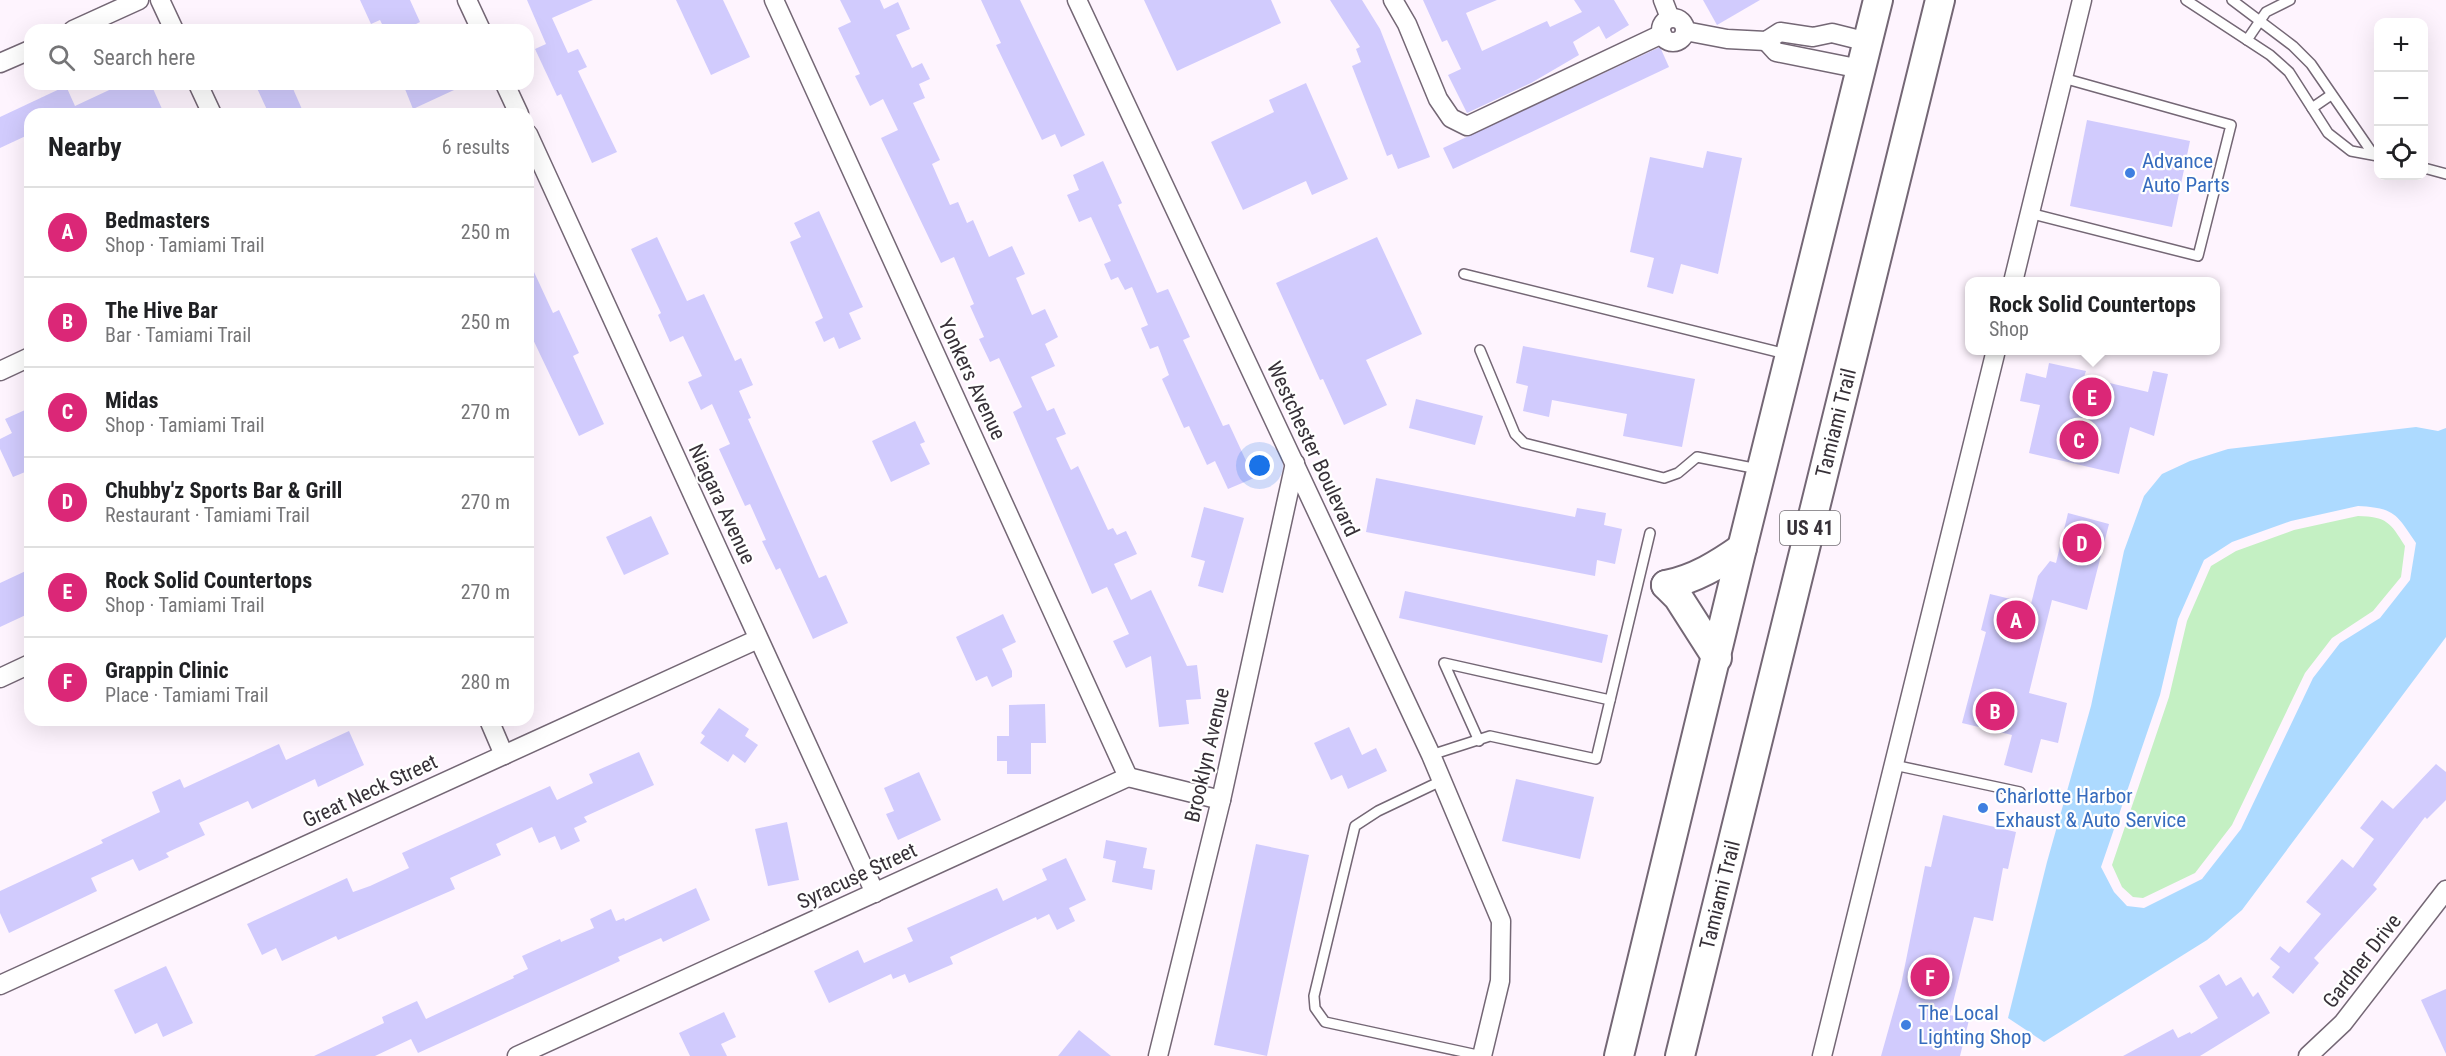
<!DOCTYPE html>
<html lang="en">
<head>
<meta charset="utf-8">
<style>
  :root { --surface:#fff; --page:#f2f2f2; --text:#202124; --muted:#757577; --line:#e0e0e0; --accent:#db2777 }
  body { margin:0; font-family:"Roboto Condensed",sans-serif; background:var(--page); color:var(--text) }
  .controls { position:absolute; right:18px; top:18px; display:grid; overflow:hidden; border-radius:12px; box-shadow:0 6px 24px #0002 }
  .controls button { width:54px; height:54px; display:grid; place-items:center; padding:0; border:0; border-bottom:2px solid var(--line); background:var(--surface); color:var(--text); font:30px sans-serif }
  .you { position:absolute; left:1260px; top:466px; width:21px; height:21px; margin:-15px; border:4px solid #fff; border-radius:50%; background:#1a73e8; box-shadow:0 0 0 9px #1a73e833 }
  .badge { display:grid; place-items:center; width:39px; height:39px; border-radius:50%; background:var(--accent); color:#fff; font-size:20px; font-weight:700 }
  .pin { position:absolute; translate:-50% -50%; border:3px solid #fff; box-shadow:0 2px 6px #0006 }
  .popup { position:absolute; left:1965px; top:277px; width:255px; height:78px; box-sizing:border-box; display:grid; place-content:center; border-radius:12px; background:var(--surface); filter:drop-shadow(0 2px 4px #0005); font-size:20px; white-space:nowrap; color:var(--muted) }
  .popup b { font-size:22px; color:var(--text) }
  .popup::after { content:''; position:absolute; left:50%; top:100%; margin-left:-12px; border:12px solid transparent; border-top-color:var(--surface) }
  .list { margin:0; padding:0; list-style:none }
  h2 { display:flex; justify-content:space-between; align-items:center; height:78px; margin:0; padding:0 24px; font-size:26px }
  h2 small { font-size:20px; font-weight:400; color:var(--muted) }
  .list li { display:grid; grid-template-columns:39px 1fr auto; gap:18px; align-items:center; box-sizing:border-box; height:90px; padding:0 24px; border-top:2px solid var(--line) }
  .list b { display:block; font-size:22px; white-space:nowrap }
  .list p { margin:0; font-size:20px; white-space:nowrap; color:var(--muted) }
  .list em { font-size:20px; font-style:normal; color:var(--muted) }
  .icon { flex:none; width:33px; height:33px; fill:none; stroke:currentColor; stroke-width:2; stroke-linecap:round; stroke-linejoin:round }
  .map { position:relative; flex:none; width:2446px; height:1056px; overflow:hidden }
  .search { position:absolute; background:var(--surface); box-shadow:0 6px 24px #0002; left:24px; top:24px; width:510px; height:66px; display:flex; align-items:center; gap:15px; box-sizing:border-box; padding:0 21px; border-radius:18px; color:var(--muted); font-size:22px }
  .panel { position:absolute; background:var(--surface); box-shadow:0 6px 24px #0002; left:24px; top:108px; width:510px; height:618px; border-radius:18px }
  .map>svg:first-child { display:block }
  .green { fill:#c4f0c3 }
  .water { fill:#addaff; fill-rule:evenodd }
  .building { fill:#d1cbfd }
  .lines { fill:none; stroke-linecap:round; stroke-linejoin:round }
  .service-casing { stroke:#746775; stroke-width:12 }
  .minor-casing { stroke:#746775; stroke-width:21 }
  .primary-casing { stroke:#746775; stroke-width:32 }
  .service { stroke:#fff; stroke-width:9 }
  .minor { stroke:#fff; stroke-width:18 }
  .primary { stroke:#fff; stroke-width:28 }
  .shop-dot { fill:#3f7fe0; stroke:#fff; stroke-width:2 }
  .labels { text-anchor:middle; stroke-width:4.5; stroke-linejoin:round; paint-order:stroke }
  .shield { fill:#fff; stroke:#736f74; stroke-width:1.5 }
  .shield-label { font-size:20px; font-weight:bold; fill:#373138 }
  .shop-label { font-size:21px; fill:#366cbe; stroke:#fff; text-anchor:start }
  .street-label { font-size:21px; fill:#373138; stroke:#fff }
</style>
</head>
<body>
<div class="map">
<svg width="2446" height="1056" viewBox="0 0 2446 1056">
  <rect width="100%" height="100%" fill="#fef4fe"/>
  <path class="green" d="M2358 516C2387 517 2390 522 2405 546L2401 577 2373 611 2332 638 2305 673 2232 825 2195 873 2143 898 2133 897 2122 887 2112 865 2169 697 2187 621 2211 566 2236 551 2294 530Z"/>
  <path class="water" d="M2416 427 2438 431 2446 428V637L2242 910 2207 940 2044 1042 2008 1018 2047 862 2091 706 2124 551 2144 496 2162 474 2190 461 2228 449ZM2358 506C2394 508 2396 513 2416 543L2410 580 2380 618 2340 643 2313 678 2241 829 2202 879 2144 908 2127 906 2114 892 2101 867 2160 695 2178 619 2204 560 2232 542 2291 521Z"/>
  <g class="building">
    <path d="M360 0H410L420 22 404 30H385L380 20 371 24Z"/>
    <path d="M527 0H593L552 18 568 53 578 49 587 67 578 71 617 152 592 163 561 94 557 96 535 49 546 44Z"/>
    <path d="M676 0H723L750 57 711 75Z"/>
    <path d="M840 0H880L884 9 898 2 910 29 896 35 912 68 922 63 930 79 919 84 925 98 913 103 940 160 932 164 950 205 958 202 967 223 973 220 989 257 1012 246 1025 274 1016 278 1032 315 1045 309 1058 337 1045 344 1055 366 1031 377 1047 411 1054 408 1066 434 1056 438 1071 470 1078 466 1108 530 1113 528 1117 535 1126 531 1137 554 1114 564 1131 600 1151 590 1187 666 1197 665 1201 699 1186 700 1189 724 1159 727 1151 656 1126 668 1113 641 1129 634 1107 587 1092 594 1013 412 1022 407 999 358 990 362 979 339 984 337 970 306 974 304 954 257 941 263 881 138 898 130 883 99 870 106 855 76 860 74 838 28 851 22Z"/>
    <path d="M981 0H1020L1085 135 1061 147 1055 134 1042 140 996 45 1001 43Z"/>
    <path d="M1144 0H1271L1281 23 1177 71Z"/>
    <path d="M1330 0H1362L1380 29 1430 157 1398 169 1392 154 1387 156 1352 66 1361 62 1356 49 1360 47Z"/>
    <path d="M1423 0H1497L1466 13 1482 51 1547 21 1550 27 1582 12 1574 0H1614L1629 25 1606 39 1599 26 1573 42 1579 55 1531 83 1467 113 1448 75 1461 69 1447 40 1442 42Z"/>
    <path d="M1703 0H1760L1717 25Z"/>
    <path d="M1660 47 1669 67 1453 169 1443 148Z"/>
    <path d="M1306 83 1348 179 1312 195 1306 181 1243 210 1211 142 1274 112 1269 100Z"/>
    <path d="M122 84H151L162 109 151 114H30V134L0 148V117L66 86 75 106Z"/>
    <path d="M255 84H291L304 114H269Z"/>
    <path d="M403 84H467L413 109Z"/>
    <path d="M2087 120 2190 141 2172 227 2070 206Z"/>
    <path d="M1707 151 1742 158 1718 274 1681 264 1673 294 1647 287 1654 258 1630 252 1650 157 1703 168Z"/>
    <path d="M1103 161 1122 203 1118 205 1157 293 1168 289 1190 337 1183 340 1223 426 1229 424 1254 478 1228 489 1215 461 1207 465 1189 426 1184 428 1162 379 1169 375 1158 346 1150 349 1141 328 1148 325 1132 287 1125 290 1118 277 1111 280 1104 264 1111 261 1091 217 1079 222 1067 195 1079 190 1073 175Z"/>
    <path d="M819 211 863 307 849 313 861 339 839 349 834 337 824 342 815 322 823 318 790 242 801 237 794 223Z"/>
    <path d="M657 237 687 301 704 294 735 361 741 358 753 385 739 391 751 418 748 419 819 578 826 575 848 623 813 639 780 568 776 570 762 541 766 540 750 504 745 506 719 449 730 444 712 404 701 410 688 382 702 376 683 336 670 342 658 315 661 313 631 249Z"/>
    <path d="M1377 237 1422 334 1366 360 1387 405 1344 425 1323 379 1320 380 1276 283Z"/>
    <path d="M528 259 553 313 559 310 579 353 573 356 604 424 579 436 528 329Z"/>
    <path d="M1523 346 1695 379 1682 447 1623 436 1627 414 1552 400 1549 417 1523 411 1528 386 1516 383Z"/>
    <path d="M2049 363 2086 371 2084 377 2148 392 2153 371 2168 374 2154 436 2130 427 2119 474 2029 453 2040 405 2020 401 2026 373 2046 378Z"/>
    <path d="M1416 399 1483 416 1475 445 1409 428Z"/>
    <path d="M25 410 30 420V470L13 477 0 449V439L12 433 5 419Z"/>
    <path d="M915 421 925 442 920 444 930 464 891 482 872 441Z"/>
    <path d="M1376 478 1575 517 1577 508 1606 513 1604 525 1622 529 1615 564 1597 560 1595 576 1366 532Z"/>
    <path d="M1204 507 1244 518 1223 593 1198 586 1205 561 1191 557Z"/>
    <path d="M2068 513 2109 524 2087 610 2052 600 2029 693 2067 703 2058 743 2041 739 2032 773 2004 765 2012 735 1962 723 1986 632 1981 630 1990 594 2031 604 2038 576 2050 561 2056 563Z"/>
    <path d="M651 516 669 554 624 575 606 537Z"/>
    <path d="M30 569V613L0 627V583Z"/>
    <path d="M1405 591 1608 635 1602 663 1399 618Z"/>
    <path d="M1003 614 1016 642 1002 649 1012 671V677L992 687 987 676 976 681 956 637Z"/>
    <path d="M1045 704 1046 743H1031V774H1007V761H997V736H1009V705Z"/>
    <path d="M719 708 749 729 745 736 758 745 745 763 733 754 728 762 700 743 705 736 701 733Z"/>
    <path d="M1349 727 1362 755 1376 748 1387 771 1348 789 1342 775 1331 780 1314 743Z"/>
    <path d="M349 731 364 765 318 787 315 779 252 809 248 801 199 823 205 835 166 853 169 857 139 871 133 859 91 878 97 891 9 933 0 913V891L103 843 101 840 160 812 152 792 180 779 184 788 279 744 286 760Z"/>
    <path d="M639 752 654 785 584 817 587 822 574 828 580 841 561 850 555 836 539 843 532 827 496 844 501 855 450 878 455 889 338 940 336 936 282 961 276 948 262 955 247 924 347 878 353 892 370 886 409 868 402 853 550 786 557 800 593 783 589 774Z"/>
    <path d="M2436 764 2446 772V800L2427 819 2425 817 2373 885 2377 889 2314 958 2319 963 2293 994 2272 977 2280 967 2270 959 2280 946 2289 953 2321 914 2306 902 2342 859 2353 868 2374 839 2360 828 2382 800 2393 809Z"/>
    <path d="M919 772 941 820 898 840 886 814 894 811 884 788Z"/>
    <path d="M1516 779 1594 797 1580 859 1502 841Z"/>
    <path d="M1943 815 2016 832 2008 869 2003 868 1993 921 1974 917 1950 1015 1969 1020 1960 1056H1881L1901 985 1925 866 1931 867Z"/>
    <path d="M787 822 799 880 768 886 755 829Z"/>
    <path d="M1106 840 1147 848 1143 868 1155 870 1152 890 1112 882 1116 861 1103 858Z"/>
    <path d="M1256 844 1309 855 1267 1056 1214 1045Z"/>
    <path d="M1066 858 1086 900 1069 908 1075 921 1057 930 1049 914 1037 920 1036 917 950 957 953 964 909 983 905 974 893 979 891 974 829 1003 814 971 858 950 864 963 913 941 907 928 997 888 1003 901 1047 880 1042 869Z"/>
    <path d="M696 888 710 920 663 942 661 938 618 957 620 961 418 1053 411 1039 375 1056H314L384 1023 382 1017 417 1001 426 1019 514 978 513 976 528 969 522 956 560 939 561 942 594 928 590 919 611 909 616 921 624 918 625 921Z"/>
    <path d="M166 966 193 1023 163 1037 157 1023 135 1034 114 990Z"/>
    <path d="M2219 974 2226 986 2241 977 2253 997 2258 992 2270 1013 2200 1056H2123L2173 1029 2178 1038 2190 1032 2191 1034 2218 1018 2199 986Z"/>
    <path d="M2446 989V1054L2421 1000Z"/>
    <path d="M724 1012 736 1037 721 1044 727 1056H690L679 1033Z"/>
    <path d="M1079 1030 1111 1056H1058Z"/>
  </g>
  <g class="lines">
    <defs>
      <g id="service">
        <path d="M2186 0 2270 55 2289 72 2328 133 2351 151 2378 156"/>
        <path d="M2232 0 2293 46 2311 64 2373 154"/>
        <path d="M2247 40 2266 12 2290 0"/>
        <path d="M2312 108 2331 95"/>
        <path d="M2424 168 2446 174"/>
        <path d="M2029 213 2198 256 2231 125 2063 78"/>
        <path d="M1464 274 1786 354"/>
        <path d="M1480 350 1515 434 1524 443 1664 478 1678 473 1697 457 1758 469"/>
        <path d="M1479 741 1444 663 1610 700"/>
        <path d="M1431 755 1490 736 1596 759 1650 533"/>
        <path d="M1894 765 2020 792"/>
        <path d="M1441 781 1378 811 1355 826 1314 996 1315 1008 1325 1022 1482 1056"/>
      </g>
      <g id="minor">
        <path d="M160 0 174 30"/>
        <path d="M467 0 481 30"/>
        <path d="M774 0 1128 777"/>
        <path d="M1077 0 1431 755 1501 921 1500 981 1482 1056"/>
        <path d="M1393 0 1407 24 1438 99 1451 118 1467 126 1662 34"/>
        <path d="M1663 0 1670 18"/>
        <circle cx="1673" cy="30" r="12"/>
        <path d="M73 30 139 0"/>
        <path d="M1685 31 1727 39 1766 41 1780 32 1813 37 1832 33 1868 42"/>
        <path d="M1766 41 1776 52 1861 69"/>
        <path d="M0 63 30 50"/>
        <path d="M198 84 212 114"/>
        <path d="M505 84 519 114"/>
        <path d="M528 134 875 893"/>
        <path d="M2013 282 2082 0"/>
        <path d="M0 371 30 357"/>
        <path d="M0 678 30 664"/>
        <path d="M489 720 504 755"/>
        <path d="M0 985 758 639"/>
        <path d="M517 1056 1128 777 1221 800"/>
        <path d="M1158 1056 1221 800 1295 463"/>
        <path d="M1822 1056 1996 350"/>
        <path d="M2308 1056 2343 1023 2446 890"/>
      </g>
      <g id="primary">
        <path d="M1666 585 1678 597 1717 658"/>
        <path d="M1666 585C1695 579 1718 565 1742 548"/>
        <path d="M1619 1056 1742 548 1878 0"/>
        <path d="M1680 1056 1940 0"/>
      </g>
    </defs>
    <use href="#service" class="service-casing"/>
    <use href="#minor" class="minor-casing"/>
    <use href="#primary" class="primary-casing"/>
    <use href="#service" class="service"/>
    <use href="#minor" class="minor"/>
    <use href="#primary" class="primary"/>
  </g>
  <g class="shop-dot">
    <circle cx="2130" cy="173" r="6"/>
    <circle cx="1983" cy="808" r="6"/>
    <circle cx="1906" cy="1025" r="6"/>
  </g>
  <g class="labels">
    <rect class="shield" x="1780" y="511" width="60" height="34" rx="4.5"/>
    <g class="shield-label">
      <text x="1810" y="535">US 41</text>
    </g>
    <g class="shop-label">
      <text x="2142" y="168">Advance<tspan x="2142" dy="24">Auto Parts</tspan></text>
      <text x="1995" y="803">Charlotte Harbor<tspan x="1995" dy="24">Exhaust &amp; Auto Service</tspan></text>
      <text x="1918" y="1020">The Local<tspan x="1918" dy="24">Lighting Shop</tspan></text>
    </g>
    <g class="street-label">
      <text transform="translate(972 379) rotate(65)" y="7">Yonkers Avenue</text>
      <text transform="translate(1836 423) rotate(-76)" y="7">Tamiami Trail</text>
      <text transform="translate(1313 449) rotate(65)" y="7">Westchester Boulevard</text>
      <text transform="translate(722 504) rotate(65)" y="7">Niagara Avenue</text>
      <text transform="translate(1207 755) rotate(-77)" y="7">Brooklyn Avenue</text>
      <text transform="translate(370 791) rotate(-25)" y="7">Great Neck Street</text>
      <text transform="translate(857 876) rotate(-25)" y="7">Syracuse Street</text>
      <text transform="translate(1720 895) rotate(-76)" y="7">Tamiami Trail</text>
      <text transform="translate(2362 961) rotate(-52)" y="7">Gardner Drive</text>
    </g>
  </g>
</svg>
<div class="controls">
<button>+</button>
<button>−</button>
<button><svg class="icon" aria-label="locate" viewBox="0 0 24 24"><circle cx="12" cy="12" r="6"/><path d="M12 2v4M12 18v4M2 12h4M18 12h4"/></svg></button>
</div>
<div class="you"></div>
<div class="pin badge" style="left:2016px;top:620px">A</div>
<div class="pin badge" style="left:1995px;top:711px">B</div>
<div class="pin badge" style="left:2079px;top:440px">C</div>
<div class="pin badge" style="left:2082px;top:543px">D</div>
<div class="pin badge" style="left:2092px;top:397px">E</div>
<div class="popup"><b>Rock Solid Countertops</b>Shop</div>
<div class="pin badge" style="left:1930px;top:977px">F</div>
<div class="search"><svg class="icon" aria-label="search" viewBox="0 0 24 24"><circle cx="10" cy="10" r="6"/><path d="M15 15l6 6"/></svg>Search here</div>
<section class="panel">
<h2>Nearby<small>6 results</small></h2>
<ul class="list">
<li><span class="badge">A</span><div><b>Bedmasters</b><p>Shop · Tamiami Trail</p></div><em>250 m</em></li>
<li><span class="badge">B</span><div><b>The Hive Bar</b><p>Bar · Tamiami Trail</p></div><em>250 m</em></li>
<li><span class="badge">C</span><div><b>Midas</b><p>Shop · Tamiami Trail</p></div><em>270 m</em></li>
<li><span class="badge">D</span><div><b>Chubby'z Sports Bar &amp; Grill</b><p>Restaurant · Tamiami Trail</p></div><em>270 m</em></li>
<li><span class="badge">E</span><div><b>Rock Solid Countertops</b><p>Shop · Tamiami Trail</p></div><em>270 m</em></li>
<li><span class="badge">F</span><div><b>Grappin Clinic</b><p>Place · Tamiami Trail</p></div><em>280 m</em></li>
</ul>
</section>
</div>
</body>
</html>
